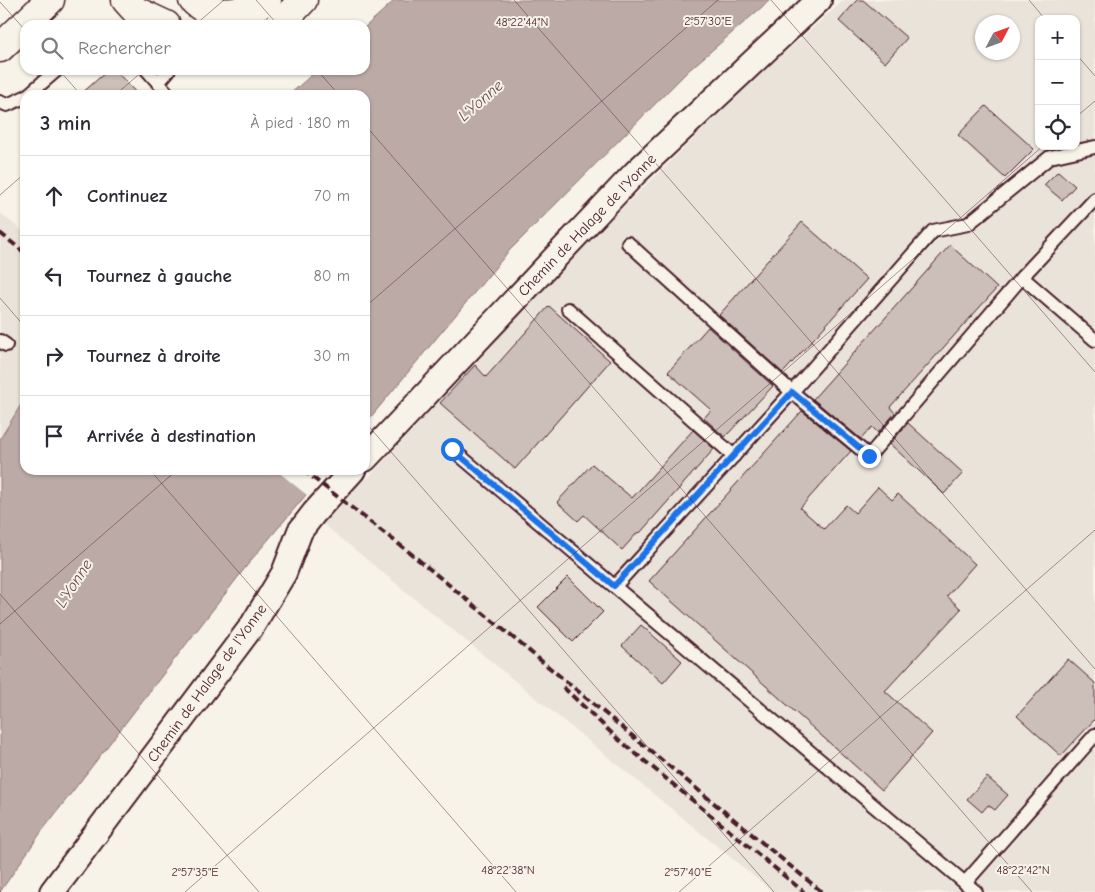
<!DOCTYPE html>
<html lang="fr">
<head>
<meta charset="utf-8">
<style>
  :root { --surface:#fff; --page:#f2f2f3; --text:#2b2b33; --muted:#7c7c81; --line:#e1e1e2 }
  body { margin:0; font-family:"Comic Neue",sans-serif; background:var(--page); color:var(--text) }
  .controls { position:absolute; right:15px; top:15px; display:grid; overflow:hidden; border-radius:10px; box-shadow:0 1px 4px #0004 }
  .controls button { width:45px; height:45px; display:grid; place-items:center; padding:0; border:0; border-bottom:1px solid var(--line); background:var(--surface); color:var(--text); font:25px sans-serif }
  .compass { position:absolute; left:975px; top:15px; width:45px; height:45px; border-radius:50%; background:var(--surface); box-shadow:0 1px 4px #0004; rotate:49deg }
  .stop { position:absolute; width:15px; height:15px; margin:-11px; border:4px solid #1a73e8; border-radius:50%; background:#fff }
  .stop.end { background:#1a73e8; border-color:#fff; box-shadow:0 1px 5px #0008 }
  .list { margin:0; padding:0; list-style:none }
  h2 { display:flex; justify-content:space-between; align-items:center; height:65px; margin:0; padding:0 20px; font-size:21px }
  h2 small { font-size:16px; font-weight:400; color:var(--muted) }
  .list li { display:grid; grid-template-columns:32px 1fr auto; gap:15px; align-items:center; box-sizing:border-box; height:80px; padding:0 20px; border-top:1px solid var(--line) }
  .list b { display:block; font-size:19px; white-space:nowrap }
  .list em { font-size:16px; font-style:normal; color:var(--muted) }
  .icon { flex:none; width:28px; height:28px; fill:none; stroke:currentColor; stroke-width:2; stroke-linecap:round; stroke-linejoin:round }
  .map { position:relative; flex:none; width:1095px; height:892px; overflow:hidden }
  .search { position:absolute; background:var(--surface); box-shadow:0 1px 4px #0004; left:20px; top:20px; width:350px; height:55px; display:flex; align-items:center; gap:12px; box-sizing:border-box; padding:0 18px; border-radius:15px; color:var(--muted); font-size:19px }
  .panel { position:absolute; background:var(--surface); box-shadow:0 1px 4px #0004; left:20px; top:90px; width:350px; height:385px; border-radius:15px }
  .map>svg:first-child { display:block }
  .built { fill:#eae3da; fill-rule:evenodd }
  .water { fill:#bcaaa7; stroke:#8e7275 }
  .pier { fill:#f7f3e8 }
  .building { fill:#ccbfb9; stroke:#4a1f2b }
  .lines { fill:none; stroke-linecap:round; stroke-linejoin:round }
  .lane-casing { stroke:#4a1f2b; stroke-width:16 }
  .street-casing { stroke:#4a1f2b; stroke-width:28 }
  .primary-casing { stroke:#4a1f2b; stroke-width:31 }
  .lane { stroke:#f7f3e8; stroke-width:12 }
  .street { stroke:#f7f3e8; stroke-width:24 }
  .primary { stroke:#f7f3e8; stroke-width:28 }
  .rail { stroke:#4a1f2b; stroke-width:4; stroke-dasharray:8 4; stroke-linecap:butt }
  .route { stroke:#1a73e8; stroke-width:6 }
  .ticks { fill:none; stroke:#4a1f2b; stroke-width:1; stroke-opacity:0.45 }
  .labels { text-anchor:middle; stroke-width:4; stroke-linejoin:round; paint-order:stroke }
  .street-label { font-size:15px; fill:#4a1f2b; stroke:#f7f3e8 }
  .water-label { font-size:16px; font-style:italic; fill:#6c4950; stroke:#f7f3e8 }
  .ticks-label { font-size:12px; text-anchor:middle; fill:#4a1f2b; stroke:#f7f3e8; stroke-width:4; stroke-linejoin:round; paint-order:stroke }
</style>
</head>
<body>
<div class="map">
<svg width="1095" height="892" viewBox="0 0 1095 892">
  <rect width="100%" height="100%" fill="#f7f3e8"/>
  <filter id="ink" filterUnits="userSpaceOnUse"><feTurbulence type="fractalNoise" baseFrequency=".02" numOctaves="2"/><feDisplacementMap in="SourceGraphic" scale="10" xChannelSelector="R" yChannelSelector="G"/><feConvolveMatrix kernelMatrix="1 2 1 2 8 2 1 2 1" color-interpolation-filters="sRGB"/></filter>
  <g filter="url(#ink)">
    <g class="built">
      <path d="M844 0H1095V892H773L316 518 359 472 367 479 578 251 753 81ZM1039 19H1076V146H1039ZM982 22H1012V52H982Z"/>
      <path d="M0 213 25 233V398L0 439Z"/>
    </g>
    <g class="water">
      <path d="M395 0H770L688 71 509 251 365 424V95H289L317 70H365V27Z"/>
      <path d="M25 398V470H327L252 559 42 831 0 892V439Z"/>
    </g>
    <path class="pier" d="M276 470H323L327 473 308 496Z"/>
    <g class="building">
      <path d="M857 0H863L907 38 885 63 839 21Z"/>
      <path d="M108 70H115L138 95H80Z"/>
      <path d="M986 106 1034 149 1005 178 958 135Z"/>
      <path d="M1058 171 1075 186 1062 200 1044 185Z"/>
      <path d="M802 222 867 279 783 373 719 315Z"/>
      <path d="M950 245 997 288 890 407 895 413 878 433 872 427 861 439 813 399Z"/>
      <path d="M549 306 610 361 515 469 440 403 475 365 486 377Z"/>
      <path d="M708 327 773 386 725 437 704 418 711 410 668 372Z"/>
      <path d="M802 411 851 451 800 508 824 529 846 505 855 513 878 487 892 500 898 494 975 564 947 596 961 609 885 691 932 733 882 790 649 581Z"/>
      <path d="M908 423 963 473 944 494 890 444Z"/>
      <path d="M693 430 714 449 640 533 638 532 622 550 584 515 578 521 557 502 592 464 632 498Z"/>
      <path d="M568 577 603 612 573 642 538 607Z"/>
      <path d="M641 625 682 661 663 683 622 646Z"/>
      <path d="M1068 659 1095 683V719L1061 756 1017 716Z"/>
      <path d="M987 777 1008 795 995 810 988 805 982 812 967 799Z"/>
    </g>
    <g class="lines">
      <defs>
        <g id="lane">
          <path d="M147 70 169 95"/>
          <path d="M158 83 169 70"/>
          <path d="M28 95 57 70"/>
          <path d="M0 102 7 105 25 97"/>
          <path d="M1095 199 1022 277 1095 340"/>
          <path d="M1022 277 869 456 792 392 933 231 968 224 1050 157 1095 147"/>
          <path d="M568 309 734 456"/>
          <path d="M0 341 6 345"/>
          <path d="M452 449 965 883 1095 735"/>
          <path d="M615 586 792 392 628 243"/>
          <path d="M965 883 976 892"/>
        </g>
        <g id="street">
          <path d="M365 459 635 173 819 0"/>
          <path d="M52 892 252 626 284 573 300 531 314 513 353 470"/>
        </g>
        <g id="primary">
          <path d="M126 0 136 11 166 25"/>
          <path d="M193 0C210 19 248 14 267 0"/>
          <path d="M279 25 303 0"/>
          <path d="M0 48 50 0"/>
        </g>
      </defs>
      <use href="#lane" class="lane-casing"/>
      <use href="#street" class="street-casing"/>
      <use href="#primary" class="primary-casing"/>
      <use href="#lane" class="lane"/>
      <use href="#street" class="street"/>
      <use href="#primary" class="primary"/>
      <g class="rail">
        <path d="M0 233 25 253"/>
        <path d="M303 470 409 552 822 892"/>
        <path d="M563 687 618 739 804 892"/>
      </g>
    </g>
  </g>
  <g class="lines" filter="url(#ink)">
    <path class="route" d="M452 449 614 586 792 392 869 456"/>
  </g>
  <path class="ticks" d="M256 0 278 25M514 0 1095 669M771 0 1095 372M1029 0 1045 19M0 2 25 30M195 25 224 0M1076 54 1095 76M59 70 81 95M317 70 339 95M115 95 144 70M1076 117 1095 101M365 125 1032 892M0 195 25 173M0 298 25 327M365 307 718 0M365 422 774 892M150 470 516 892M0 594 259 892M0 624 177 470M0 891 1 892M185 892 1043 146M679 892 1095 530"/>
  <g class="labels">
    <g class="street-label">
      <text transform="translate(587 225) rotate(-46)" y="5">Chemin de Halage de l'Yonne</text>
      <text transform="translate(207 683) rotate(-54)" y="5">Chemin de Halage de l'Yonne</text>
    </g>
    <g class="water-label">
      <text transform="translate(480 100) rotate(-41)" y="6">L'Yonne</text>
      <text transform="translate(73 583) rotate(-57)" y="6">L'Yonne</text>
    </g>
  </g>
  <g class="ticks-label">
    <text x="708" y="25">2°57'30"E</text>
    <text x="522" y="26">48°22'44"N</text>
    <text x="508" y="874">48°22'38"N</text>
    <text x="1023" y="874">48°22'42"N</text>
    <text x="195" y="876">2°57'35"E</text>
    <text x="688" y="876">2°57'40"E</text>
  </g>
</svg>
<div class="controls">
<button>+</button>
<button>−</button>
<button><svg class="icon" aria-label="locate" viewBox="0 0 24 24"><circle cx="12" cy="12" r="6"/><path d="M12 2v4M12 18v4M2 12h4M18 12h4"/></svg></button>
</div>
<svg class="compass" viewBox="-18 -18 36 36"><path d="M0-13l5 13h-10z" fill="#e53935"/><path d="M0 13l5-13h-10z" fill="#7c7c81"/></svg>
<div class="stop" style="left:452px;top:449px"></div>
<div class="stop end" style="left:869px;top:456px"></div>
<div class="search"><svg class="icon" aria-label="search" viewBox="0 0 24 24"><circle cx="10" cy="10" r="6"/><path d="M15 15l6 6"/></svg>Rechercher</div>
<section class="panel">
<h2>3 min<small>À pied · 180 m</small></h2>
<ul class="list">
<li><svg class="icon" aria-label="ahead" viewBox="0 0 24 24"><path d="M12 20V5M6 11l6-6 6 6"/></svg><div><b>Continuez</b></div><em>70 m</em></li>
<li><svg class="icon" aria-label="left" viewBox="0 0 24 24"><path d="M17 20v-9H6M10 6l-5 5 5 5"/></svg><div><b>Tournez à gauche</b></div><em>80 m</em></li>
<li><svg class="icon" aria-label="right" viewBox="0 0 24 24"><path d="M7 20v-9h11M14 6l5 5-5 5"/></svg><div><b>Tournez à droite</b></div><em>30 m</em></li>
<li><svg class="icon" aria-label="arrive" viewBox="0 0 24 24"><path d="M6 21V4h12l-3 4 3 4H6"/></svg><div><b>Arrivée à destination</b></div></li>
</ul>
</section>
</div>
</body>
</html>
